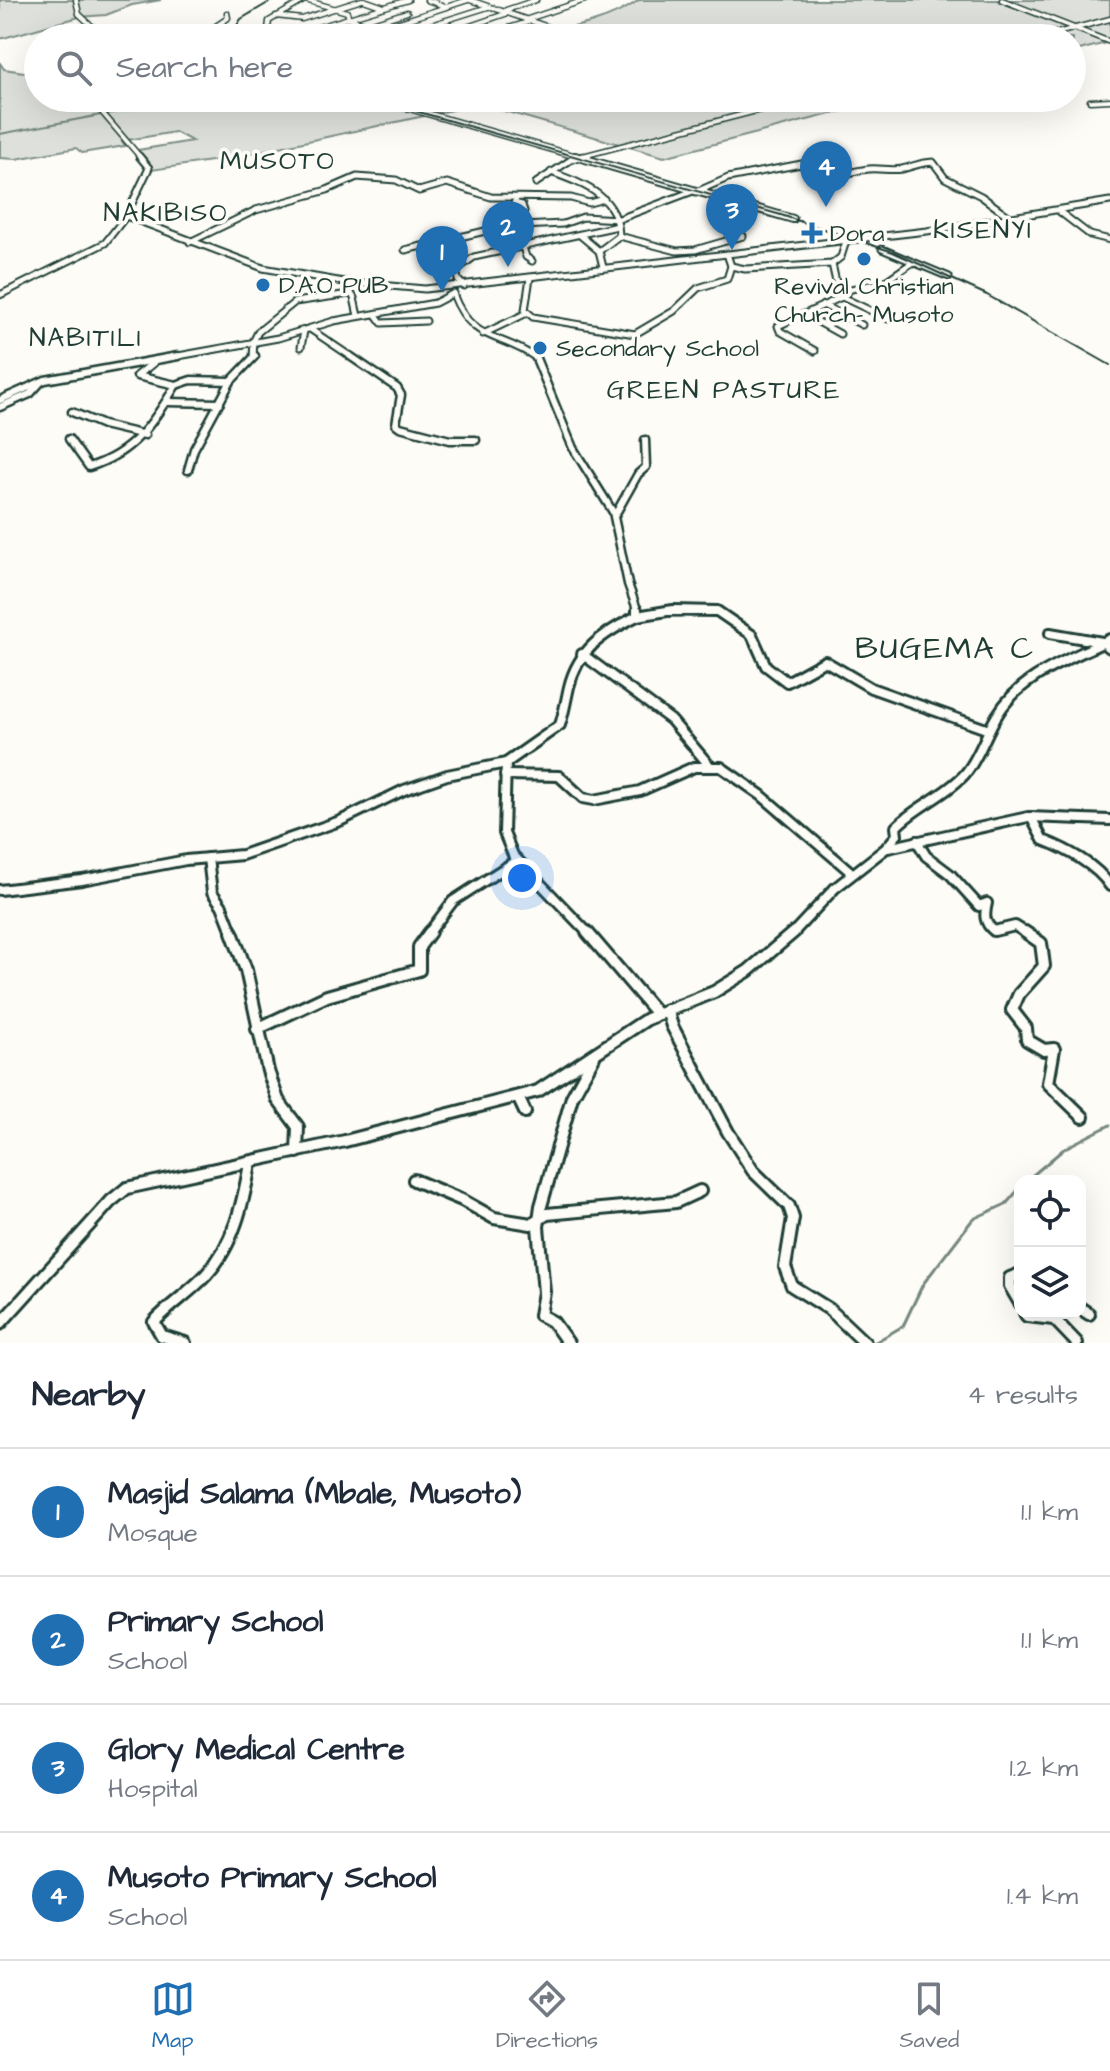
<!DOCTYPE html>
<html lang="en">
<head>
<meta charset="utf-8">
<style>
  :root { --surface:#fff; --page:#f6f6f7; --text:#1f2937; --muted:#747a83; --line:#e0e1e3; --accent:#1f6fb2 }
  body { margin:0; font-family:"Architects Daughter",sans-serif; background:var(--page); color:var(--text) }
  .controls { position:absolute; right:24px; bottom:24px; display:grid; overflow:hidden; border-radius:16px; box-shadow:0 8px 32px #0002 }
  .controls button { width:72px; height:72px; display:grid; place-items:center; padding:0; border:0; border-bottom:2px solid var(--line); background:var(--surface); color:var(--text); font:40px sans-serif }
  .you { position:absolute; left:522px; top:878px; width:28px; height:28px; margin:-20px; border:6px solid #fff; border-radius:50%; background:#1a73e8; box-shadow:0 0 0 12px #1a73e833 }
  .badge { display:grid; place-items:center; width:52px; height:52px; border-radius:50%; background:var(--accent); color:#fff; font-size:26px; font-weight:700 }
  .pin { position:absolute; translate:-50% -66px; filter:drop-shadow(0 2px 4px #0008) }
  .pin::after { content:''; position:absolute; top:42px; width:28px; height:24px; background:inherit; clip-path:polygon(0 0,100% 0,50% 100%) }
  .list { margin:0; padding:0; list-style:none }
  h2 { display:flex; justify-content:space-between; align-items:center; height:104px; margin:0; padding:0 32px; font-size:34px }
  h2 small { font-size:26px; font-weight:400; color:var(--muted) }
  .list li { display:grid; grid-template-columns:52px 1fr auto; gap:24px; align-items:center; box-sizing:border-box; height:128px; padding:0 32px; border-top:2px solid var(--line) }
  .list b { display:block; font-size:30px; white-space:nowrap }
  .list p { margin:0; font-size:26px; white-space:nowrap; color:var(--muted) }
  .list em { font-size:26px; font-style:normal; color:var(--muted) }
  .icon { flex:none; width:44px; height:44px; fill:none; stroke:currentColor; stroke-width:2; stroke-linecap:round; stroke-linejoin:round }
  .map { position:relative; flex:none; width:1110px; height:1343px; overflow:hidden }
  .search { position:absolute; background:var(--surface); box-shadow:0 8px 32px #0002; left:24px; right:24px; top:24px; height:88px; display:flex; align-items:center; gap:20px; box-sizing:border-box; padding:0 28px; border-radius:44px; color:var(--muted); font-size:30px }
  .sheet { height:616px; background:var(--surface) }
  nav { display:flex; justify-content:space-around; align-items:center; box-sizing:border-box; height:112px; border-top:2px solid var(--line); background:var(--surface); font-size:22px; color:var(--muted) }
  nav a { display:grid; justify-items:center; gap:4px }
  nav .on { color:var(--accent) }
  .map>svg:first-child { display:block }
  .green { fill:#dde0db; stroke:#7e8e88; stroke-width:2 }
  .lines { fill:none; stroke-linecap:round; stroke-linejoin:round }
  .stream-far1 { stroke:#75877f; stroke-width:2 }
  .stream { stroke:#75877f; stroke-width:3 }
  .minor-far4-casing { stroke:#1f3d34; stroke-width:7 }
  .minor-far3-casing { stroke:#1f3d34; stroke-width:9 }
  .minor-far2-casing { stroke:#1f3d34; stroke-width:11 }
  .minor-far1-casing { stroke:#1f3d34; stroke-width:14 }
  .minor-casing { stroke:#1f3d34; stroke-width:16 }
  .secondary-far1-casing { stroke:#1f3d34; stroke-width:8 }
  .secondary-casing { stroke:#1f3d34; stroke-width:10 }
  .minor-far4 { stroke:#fdfcf7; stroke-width:4 }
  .minor-far3 { stroke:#fdfcf7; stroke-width:5 }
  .minor-far2 { stroke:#fdfcf7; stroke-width:6 }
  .minor-far1 { stroke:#fdfcf7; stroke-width:8 }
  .minor { stroke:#fdfcf7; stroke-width:10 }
  .secondary-far1 { stroke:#fdfcf7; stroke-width:5 }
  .secondary { stroke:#fdfcf7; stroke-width:6 }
  .rail { stroke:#1f3d34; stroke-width:2 }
  .poi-dot { fill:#1f6fb2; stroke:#fdfcf7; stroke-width:3 }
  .labels { text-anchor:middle; stroke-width:7; stroke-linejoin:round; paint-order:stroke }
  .far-poi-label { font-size:24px; fill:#1f3d34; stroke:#fdfcf7; text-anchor:start }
  .far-quarter-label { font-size:26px; letter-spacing:2px; fill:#1f3d34; stroke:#fdfcf7 }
  .quarter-label { font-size:32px; letter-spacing:2px; fill:#1f3d34; stroke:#fdfcf7 }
</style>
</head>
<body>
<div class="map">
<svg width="1110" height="1343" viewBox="0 0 1110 1343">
  <rect width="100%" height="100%" fill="#fdfcf7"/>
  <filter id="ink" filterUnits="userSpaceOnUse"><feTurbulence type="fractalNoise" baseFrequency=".0125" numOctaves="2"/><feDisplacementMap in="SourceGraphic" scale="16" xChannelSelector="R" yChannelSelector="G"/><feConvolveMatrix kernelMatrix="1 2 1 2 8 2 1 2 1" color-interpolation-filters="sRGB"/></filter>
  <g filter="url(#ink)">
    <g class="green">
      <path d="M0 0H161L132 5 106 15 79 17 0 39Z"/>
      <path d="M639 0H1110V42L1072 52V38H518C560 29 603 26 639 0Z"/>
      <path d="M0 63 4 69 38 74V98H893L664 157 480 104 224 159 152 170 149 162 138 150 192 141 175 132 122 141 125 146 82 153 76 148 16 159 0 158Z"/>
    </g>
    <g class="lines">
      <g class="stream-far1">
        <path d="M224 98 228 101 263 98"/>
        <path d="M106 114 198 98"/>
        <path d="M0 134 101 115"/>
      </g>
      <g class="stream">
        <path d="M1026 1181 1065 1148 1110 1125"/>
        <path d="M874 1343 903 1326 923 1284 973 1219 1006 1204 1020 1188"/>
      </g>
      <defs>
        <g id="minor-far4">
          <path d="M76 0 79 14 105 38"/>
          <path d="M305 0 347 12 349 18 406 38"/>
          <path d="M364 0 384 7"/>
          <path d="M427 0 447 7"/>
          <path d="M470 0 554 29"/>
          <path d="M1002 0 1110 42"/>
          <path d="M506 10 536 0"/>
          <path d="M276 16 302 19 362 0"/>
          <path d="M528 19 585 0"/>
          <path d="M381 28 468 0"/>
          <path d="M399 35 488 7"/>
          <path d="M175 38 210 30 228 18 227 13"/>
          <path d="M267 38 269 21 305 0"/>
          <path d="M282 38 408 0"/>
          <path d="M325 38 407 12"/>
          <path d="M435 38 508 13"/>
          <path d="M477 38 531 21"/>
          <path d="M1038 38 1110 19"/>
          <path d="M115 98 94 103 141 158"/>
          <path d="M1090 101 1110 100"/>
          <path d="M575 158 806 98"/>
        </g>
        <g id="minor-far3">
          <path d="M551 172C583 184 618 195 619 236L599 251 603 267"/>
          <path d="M536 183 572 159 583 156"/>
          <path d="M696 192 728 178 817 161C838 184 844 171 869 169 879 168 892 171 902 169 915 166 917 163 933 162L945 178 981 196 1011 218"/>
          <path d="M1060 212 1090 235 1110 240"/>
          <path d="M126 216 263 268 344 282 425 289 927 231 1110 201"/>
          <path d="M502 227 563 224 583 217 619 219 693 191"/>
          <path d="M507 229 509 236 522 244 526 257 532 261"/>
          <path d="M580 235 599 251"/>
          <path d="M619 236 677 251 695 250 743 236"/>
          <path d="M190 242 256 210 327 190 357 177 396 180 419 191 447 183 491 197 571 198 589 203 604 199"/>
          <path d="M882 249 949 277"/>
          <path d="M405 250 502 227 524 211 522 205 514 203 516 199"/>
          <path d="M832 264 836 282 848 290"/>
          <path d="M731 266 745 269 832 264 841 257 847 238"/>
          <path d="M530 278 525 310 533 317 635 334 674 311 698 288 727 279 731 266 727 254"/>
          <path d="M344 282 354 298 358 316"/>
          <path d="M464 286 458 280 456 270 474 257 618 226"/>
          <path d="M453 294C472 344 502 333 536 358"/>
          <path d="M0 295 105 243 126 216 149 168 139 156"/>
          <path d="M842 297 888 319"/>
          <path d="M823 305 862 325"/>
          <path d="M804 314 840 334"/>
          <path d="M376 315 382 323 426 321"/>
          <path d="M310 329 353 358"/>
          <path d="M483 334 527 313"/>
          <path d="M301 347 304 331"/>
          <path d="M815 351 780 331 778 326 842 297 851 289 884 282 913 262"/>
          <path d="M167 358 278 338 334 321 435 303 454 293"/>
          <path d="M253 358 254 340 258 332 295 302 349 294"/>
        </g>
        <g id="minor-far2">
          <path d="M350 356 397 388 401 395 396 424 400 427 450 440H476"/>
          <path d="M535 356 573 448 613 512 628 584 638 612"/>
          <path d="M176 385 191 380 231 381 255 356"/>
          <path d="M0 400 45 380 178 356"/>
          <path d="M167 402 220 403"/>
          <path d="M0 407 30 394 40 383"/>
          <path d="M72 412 103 425 145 435"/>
          <path d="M69 439 89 467C134 453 153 423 176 385L137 376 153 363"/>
          <path d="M188 470 194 449 231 381"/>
          <path d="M615 515 638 474 646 467 645 440"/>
          <path d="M662 612H718"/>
        </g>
        <g id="minor-far1">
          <path d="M637 616 673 610 717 611 752 635 766 666 787 682 825 661 871 688 989 730"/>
          <path d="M1050 633 1102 642 1110 648"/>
          <path d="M582 654 671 720 709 765"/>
          <path d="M505 775 559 776 583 798 594 800 640 791 694 767H721L761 795 852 873"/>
          <path d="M1031 817 1043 840C1066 849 1097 865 1110 886"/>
          <path d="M917 841 926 856 950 874 979 906 987 903C984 915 984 923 994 931L1015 926 1028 934"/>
          <path d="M888 848 1028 817 1110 820"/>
          <path d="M208 858 212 892 222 906 233 934"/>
          <path d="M0 890 82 880 186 860 242 855 340 821 404 790 447 775 506 763"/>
          <path d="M428 934 453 901 517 860"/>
          <path d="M589 934 513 855 504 833 506 763 560 725C564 713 566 700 569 687 578 649 604 633 637 616V610"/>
          <path d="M792 934 835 888 885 849 897 835 896 827C916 806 945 796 965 774 979 758 986 732 998 714 1021 675 1071 659 1110 639"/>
        </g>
        <g id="minor">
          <path d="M232 932 246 970 268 1071 278 1100 298 1127 297 1152"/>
          <path d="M587 932 657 1014"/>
          <path d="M1025 932 1041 943 1044 966 1019 994 1012 1010 1026 1028 1027 1040 1044 1050 1054 1049 1048 1083 1083 1117"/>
          <path d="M667 1010 672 1026 728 1132 753 1171 789 1206 793 1218 785 1267 792 1286 829 1309 865 1343"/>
          <path d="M257 1029 327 996 419 970V947L430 932"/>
          <path d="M518 1097 525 1112"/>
          <path d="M414 1180 462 1200 494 1218 531 1224 547 1214 676 1202 700 1191"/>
          <path d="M1020 1274 1010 1278V1286L1020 1303"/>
          <path d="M1080 1308 1089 1314"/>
          <path d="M1025 1313 1027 1316 1054 1319 1077 1343"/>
          <path d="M0 1324 111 1201 127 1188 345 1141 538 1091 647 1019 714 992 748 971 794 932"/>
          <path d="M185 1343 162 1336 154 1322C170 1305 190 1292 206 1275 234 1245 243 1203 250 1164"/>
          <path d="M568 1343 553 1322 540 1315 544 1292 538 1227 541 1206 572 1097 594 1057"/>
        </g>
        <path id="secondary-far1" d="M373 98 582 158"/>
        <path id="secondary" d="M575 156 793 219"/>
      </defs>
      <use href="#minor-far4" class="minor-far4-casing"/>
      <use href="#minor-far3" class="minor-far3-casing"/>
      <use href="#minor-far2" class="minor-far2-casing"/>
      <use href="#minor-far1" class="minor-far1-casing"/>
      <use href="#minor" class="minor-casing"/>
      <use href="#secondary-far1" class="secondary-far1-casing"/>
      <use href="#secondary" class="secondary-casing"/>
      <use href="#minor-far4" class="minor-far4"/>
      <use href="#minor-far3" class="minor-far3"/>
      <use href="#minor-far2" class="minor-far2"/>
      <use href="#minor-far1" class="minor-far1"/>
      <use href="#minor" class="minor"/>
      <use href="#secondary-far1" class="secondary-far1"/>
      <use href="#secondary" class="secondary"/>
      <g class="rail">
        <path d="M229 38 241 19 273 0"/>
        <path d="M370 98 781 215 893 252 987 295 1110 365"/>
      </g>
    </g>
  </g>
  <g class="poi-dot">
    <path d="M808 221h8v8h8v8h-8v8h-8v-8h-8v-8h8z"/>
    <circle cx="864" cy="259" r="8"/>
    <circle cx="263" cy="285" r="8"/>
    <circle cx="540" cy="348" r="8"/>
  </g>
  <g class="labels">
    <g class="far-poi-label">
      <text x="830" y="241">Dora</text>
      <text x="279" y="293">D.A.O PUB</text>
      <text x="864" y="294" text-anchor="middle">Revival Christian<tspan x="864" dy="28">Church- Musoto</tspan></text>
      <text x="556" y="356">Secondary School</text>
    </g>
    <g class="far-quarter-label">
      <text x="278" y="169">MUSOTO</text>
      <text x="166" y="221">NAKIBISO</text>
      <text x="983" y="238">KISENYI</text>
      <text x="86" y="346">NABITILI</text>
      <text x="724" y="398">GREEN PASTURE</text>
    </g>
    <g class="quarter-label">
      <text x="945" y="658">BUGEMA C</text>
    </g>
  </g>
</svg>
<div class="controls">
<button><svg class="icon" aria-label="locate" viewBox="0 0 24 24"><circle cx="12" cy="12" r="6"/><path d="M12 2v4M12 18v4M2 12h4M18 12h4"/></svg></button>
<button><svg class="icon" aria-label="layers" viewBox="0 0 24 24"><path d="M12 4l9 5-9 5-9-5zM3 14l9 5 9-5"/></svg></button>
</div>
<div class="you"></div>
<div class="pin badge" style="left:442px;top:292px">1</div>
<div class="pin badge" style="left:508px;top:267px">2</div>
<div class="pin badge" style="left:732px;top:250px">3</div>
<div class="pin badge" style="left:826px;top:207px">4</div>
<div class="search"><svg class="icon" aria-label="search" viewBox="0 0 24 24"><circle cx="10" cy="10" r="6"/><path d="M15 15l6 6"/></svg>Search here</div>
</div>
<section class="sheet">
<h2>Nearby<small>4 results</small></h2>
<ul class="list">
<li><span class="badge">1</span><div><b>Masjid Salama (Mbale, Musoto)</b><p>Mosque</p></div><em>1.1 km</em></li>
<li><span class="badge">2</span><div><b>Primary School</b><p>School</p></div><em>1.1 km</em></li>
<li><span class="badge">3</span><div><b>Glory Medical Centre</b><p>Hospital</p></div><em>1.2 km</em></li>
<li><span class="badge">4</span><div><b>Musoto Primary School</b><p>School</p></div><em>1.4 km</em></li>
</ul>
</section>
<nav>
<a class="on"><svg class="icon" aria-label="map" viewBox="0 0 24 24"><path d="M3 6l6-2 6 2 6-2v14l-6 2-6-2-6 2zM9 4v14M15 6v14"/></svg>Map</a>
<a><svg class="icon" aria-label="directions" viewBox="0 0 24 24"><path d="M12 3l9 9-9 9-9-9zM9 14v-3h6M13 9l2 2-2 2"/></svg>Directions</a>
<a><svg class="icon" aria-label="saved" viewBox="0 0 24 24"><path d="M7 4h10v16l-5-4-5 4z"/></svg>Saved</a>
</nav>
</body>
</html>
